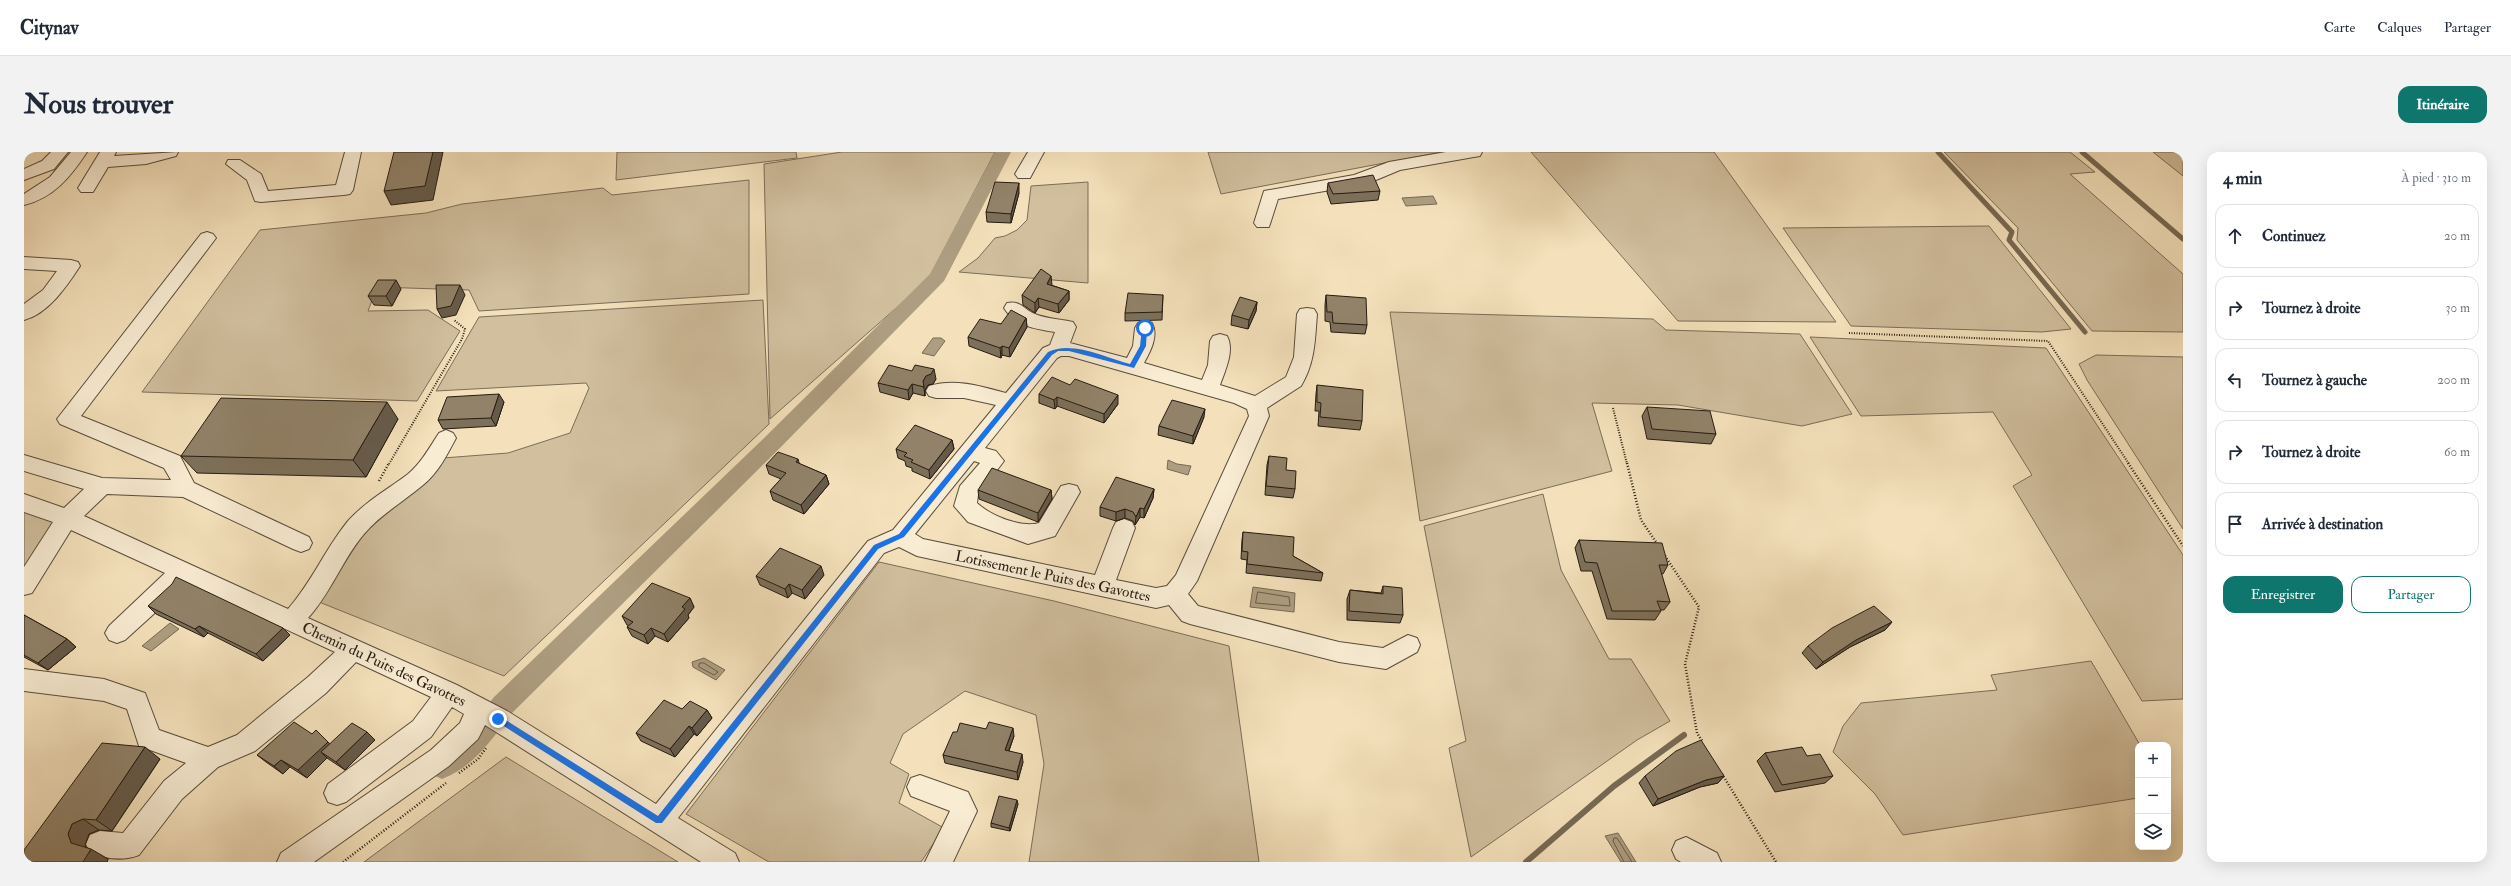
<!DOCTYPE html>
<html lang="fr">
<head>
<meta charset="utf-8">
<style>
  :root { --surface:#fff; --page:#f2f2f3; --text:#1f2937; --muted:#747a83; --line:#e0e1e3; --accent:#0f766e }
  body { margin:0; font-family:"IM FELL Double Pica",serif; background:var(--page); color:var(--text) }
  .controls { position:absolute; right:12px; bottom:12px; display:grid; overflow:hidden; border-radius:8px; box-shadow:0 4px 16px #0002 }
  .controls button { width:36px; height:36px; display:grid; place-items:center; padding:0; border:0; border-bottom:1px solid var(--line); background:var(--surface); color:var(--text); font:20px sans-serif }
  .stop { position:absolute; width:12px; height:12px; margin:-9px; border:3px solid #1a73e8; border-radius:50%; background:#fff }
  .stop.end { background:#1a73e8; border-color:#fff; box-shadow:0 1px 4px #0008 }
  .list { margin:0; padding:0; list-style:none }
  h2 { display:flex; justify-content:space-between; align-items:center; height:52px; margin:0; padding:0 16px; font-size:17px }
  h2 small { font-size:13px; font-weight:400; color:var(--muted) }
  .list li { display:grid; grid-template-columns:26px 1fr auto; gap:12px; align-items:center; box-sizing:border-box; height:64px; margin:0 8px 8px; padding:0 8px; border:1px solid var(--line); border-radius:12px }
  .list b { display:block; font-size:15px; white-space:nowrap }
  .list em { font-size:13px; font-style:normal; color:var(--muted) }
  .actions { display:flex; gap:8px; padding:12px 16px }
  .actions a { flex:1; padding:9px 0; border:1px solid var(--accent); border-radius:12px; text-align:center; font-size:14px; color:var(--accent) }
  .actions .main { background:var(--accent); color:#fff }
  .icon { flex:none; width:22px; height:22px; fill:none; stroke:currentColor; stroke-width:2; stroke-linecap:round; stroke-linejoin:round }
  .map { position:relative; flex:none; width:2159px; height:710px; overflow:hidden; border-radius:12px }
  header { display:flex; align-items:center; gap:24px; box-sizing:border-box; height:56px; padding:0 20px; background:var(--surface); border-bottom:1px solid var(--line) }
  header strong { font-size:19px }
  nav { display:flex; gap:22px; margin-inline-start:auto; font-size:14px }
  .intro { display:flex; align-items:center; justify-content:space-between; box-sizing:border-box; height:96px; padding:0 24px }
  h1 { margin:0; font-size:28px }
  .button { padding:10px 18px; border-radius:12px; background:var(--accent); color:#fff; font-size:14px; font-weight:700 }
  main { display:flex; gap:24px; padding:0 24px }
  aside { flex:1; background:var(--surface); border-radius:12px; box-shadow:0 4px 16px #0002 }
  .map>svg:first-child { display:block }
  .green { fill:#d1bf9e; stroke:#7b6d58 }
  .water { fill:#ae9e81; stroke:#776a54 }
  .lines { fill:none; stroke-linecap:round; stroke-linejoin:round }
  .shore { stroke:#6a5c49; stroke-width:1 }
  .stream-far1 { stroke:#776a54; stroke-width:5 }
  .stream { stroke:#776a54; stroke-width:6 }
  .canal { fill:#ae9e81; fill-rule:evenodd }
  .minor-casing { stroke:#594c3c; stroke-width:2 }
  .path-far1 { stroke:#251b11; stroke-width:2; stroke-dasharray:1 1.5; stroke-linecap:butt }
  .path { stroke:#251b11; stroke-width:2.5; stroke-dasharray:1 2; stroke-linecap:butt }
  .minor { fill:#f8ecd3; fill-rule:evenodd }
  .wall { fill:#7d705a; stroke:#251b11 }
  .shaded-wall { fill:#665b4a; stroke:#251b11 }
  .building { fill:#918269; stroke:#251b11 }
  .route { fill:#1a73e8 }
  .labels { text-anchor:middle; stroke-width:3; stroke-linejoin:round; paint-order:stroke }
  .street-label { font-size:15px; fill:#251b11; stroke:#f8ecd3 }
</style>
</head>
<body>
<header>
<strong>Citynav</strong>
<nav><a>Carte</a><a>Calques</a><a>Partager</a></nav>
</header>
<div class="intro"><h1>Nous trouver</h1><a class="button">Itinéraire</a></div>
<main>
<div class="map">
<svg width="2159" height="710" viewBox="0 0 2159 710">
  <rect width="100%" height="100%" fill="#f4e1bb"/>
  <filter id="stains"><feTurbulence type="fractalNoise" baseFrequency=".005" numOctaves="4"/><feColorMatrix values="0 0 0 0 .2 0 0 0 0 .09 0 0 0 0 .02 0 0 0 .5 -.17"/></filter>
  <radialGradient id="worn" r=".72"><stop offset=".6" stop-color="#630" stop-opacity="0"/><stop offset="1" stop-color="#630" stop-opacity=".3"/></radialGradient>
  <g class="green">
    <path d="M593 0H772L773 6 592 28Z"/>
    <path d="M818 0H971L904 128 746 267 740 12Z"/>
    <path d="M1184 0H1418L1197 42Z"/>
    <path d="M1507 0H1690L1812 170 1654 169Z"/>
    <path d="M1920 0H2046L2071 20 2046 22 2159 122V180L2068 179 1993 88 1994 76Z"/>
    <path d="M2129 0H2159V24Z"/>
    <path d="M725 28V142L455 159 445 138 353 135 344 159 404 158 436 179 393 249 118 240 236 78 402 61 438 52 579 36 588 43Z"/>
    <path d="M1064 30V131L935 120 954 106 971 86 981 84 993 78 1003 68 1007 34Z"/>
    <path d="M1965 74 2047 177 2018 180 1827 174 1759 76Z"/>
    <path d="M739 148 745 272 480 524 295 450 345 370 419 306 484 301 546 281 565 236 562 231 412 239 455 165Z"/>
    <path d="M1366 160 1629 167 1642 178 1776 182 1828 262 1778 274 1654 253 1568 251 1588 319 1396 369Z"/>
    <path d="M1786 185 2022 196 2159 403V547L2118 549 1989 334 2008 323 1969 260 1837 264Z"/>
    <path d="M2072 203 2159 205V377L2063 228 2055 212Z"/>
    <path d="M1519 342 1537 418 1585 507H1607L1646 569 1613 588 1447 705 1425 596 1442 589 1400 374Z"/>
    <path d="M0 360 33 371 0 425Z"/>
    <path d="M855 410 1030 449 1205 494 1235 710H1005L1020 612 1012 563 941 539 879 582 866 611 885 622 875 651 920 676 897 710H745L662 662Z"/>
    <path d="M2067 509 2116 593H2114V646L1879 683 1851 642 1809 600 1819 574 1837 551 1973 538 1967 523Z"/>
    <path d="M482 605 654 710H340Z"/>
  </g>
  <g class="water">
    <path d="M1409 44 1413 52 1382 54 1378 46Z"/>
    <path d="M909 186H917L921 189 910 204 898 201Z"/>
    <path d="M1144 308 1153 312 1167 314 1164 323 1143 317Z"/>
    <path d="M1229 435 1271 441 1270 460 1226 455Z"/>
    <path d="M146 471 155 477 127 499 118 494Z"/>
    <path d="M680 506 701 518 692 528 669 515 668 510Z"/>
    <path d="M1594 681 1612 710H1597L1581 684Z"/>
  </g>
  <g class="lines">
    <g class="shore">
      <path d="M1234 440 1265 445 1266 454 1232 451Z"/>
      <path d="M676 511H680L694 520 690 523 675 515Z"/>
      <path d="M1600 710 1589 689 1590 686H1593L1608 710"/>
    </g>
    <g class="stream-far1">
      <path d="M1914 0 1988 80 1985 88 2061 180"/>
      <path d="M2058 0 2159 87"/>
    </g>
    <path class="stream" d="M1502 710 1590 634 1660 583"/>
    <path class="canal" d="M971 0H987L920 129 751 301 488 561C468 587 450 615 418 627L409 623 405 615 409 607 439 586 470 545 737 289 906 122Z"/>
    <defs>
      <g id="minor">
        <path d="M27 0H44L30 17 0 28V17L18 9Z"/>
        <path d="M47 0H63C47 24 30 46 0 53V42L26 25Z"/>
        <path d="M76 0H92L90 4 154 0 152 4 122 12 84 15 69 40H57L54 36Z"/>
        <path d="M321 0H337L329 38 326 42 320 43 237 50 231 49 223 28 202 12 204 8H216L237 22 244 39 312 33Z"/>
        <path d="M1004 0H1020L1006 26H994L991 22Z"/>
        <path d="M1422 0H1458L1456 4 1450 5 1376 18 1352 28 1330 34 1254 47 1245 75H1233L1230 71 1240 39 1330 23 1365 10Z"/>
        <path d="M183 80 189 82 192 86 189 90 57 264 156 304 170 331 285 385 288 391 285 397 277 400 269 397 159 345 83 342 60 364 264 457C288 430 301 397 324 369 342 349 363 338 384 322 397 311 406 295 415 281L422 278 429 281 432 286C423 303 414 321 399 333 379 350 357 362 340 382 318 408 307 441 284 466L433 533 483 559 632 652 844 389 869 378 972 253 940 246H912L905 244 902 239 905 234C931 226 956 234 982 241L1019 196 1026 193 1031 180C1011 177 991 174 980 156L983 151C997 148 1000 158 1011 162 1023 167 1037 167 1049 170L1052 175 1046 191 1103 206 1109 194 1111 176 1114 171 1121 169 1128 171C1135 184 1126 200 1120 211L1178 228 1184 213 1186 189 1189 184 1196 182 1203 184C1211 198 1201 219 1196 233L1231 244 1262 225 1270 205 1273 162 1276 157 1283 156 1290 157 1293 162C1291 188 1291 211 1277 234L1243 256 1245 264 1173 429 1164 442 1174 454 1315 490 1359 496 1384 483 1393 486 1396 493 1393 500 1362 517 1315 510 1166 472 1158 469 1145 453 1132 456 893 404 875 395 860 401 654 666 711 701 715 710H677L461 573 454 587 425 614 290 710H253L257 701 407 598 436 571 440 562 428 555 407 585 322 650 313 653 304 650 300 641 304 632 389 569 407 545 332 510 302 541 231 599 194 615 158 647 115 703C100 709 81 707 66 701L62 692 66 683 76 679 99 681 140 629 162 611 115 594 103 557 80 549 0 539V517L80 527 121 541 135 578 184 595 213 583 284 525 311 500 160 430 155 439 101 488 93 491 85 488 81 481 85 474 141 421 47 378 8 441 0 443V415L29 370 0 360V342L40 356 60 337 0 319V303L78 326 147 328 140 316 36 272 33 267 177 82ZM1037 204H1045L1210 251 1223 257 1225 264 1152 423 1143 434 1132 436 1092 428 1111 376 1108 370 1100 367 1092 370 1089 376 1071 423 899 387 891 382 950 309 956 311 936 334 930 354 944 370 1004 392 1031 384 1056 340 1053 334 1045 332 1037 334 1015 371C997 376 967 364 953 351L954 343 980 309 972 299 961 296 1033 206Z"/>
        <path d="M0 105 47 108 54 110 56 114C43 134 24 162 0 168V152L19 138 33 119 0 117Z"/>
        <path d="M896 623 944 640 953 659 929 710H901L926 659 887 644 883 635 887 626Z"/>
        <path d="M1662 685 1693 701 1697 710H1657L1652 707 1648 698 1652 689Z"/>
      </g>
    </defs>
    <use href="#minor" class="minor-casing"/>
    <g class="path-far1">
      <path d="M1825 181 2024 189 2105 312"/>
      <path d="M1589 256 1603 312"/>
      <path d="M365 312 438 187 441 177 430 168"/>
    </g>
    <g class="path">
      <path d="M1603 311 1617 368 1634 393"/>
      <path d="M2104 311 2159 394"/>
      <path d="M355 329 365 311"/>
      <path d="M1641 404 1675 455 1661 512 1673 581 1679 590"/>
      <path d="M435 621 454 607 462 596"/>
      <path d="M1698 622 1752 710"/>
      <path d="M319 710 422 631"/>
    </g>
    <use href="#minor" class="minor"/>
  </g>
  <g class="wall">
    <path d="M1304 31 1356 39 1354 48 1307 52 1303 40Z"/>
    <path d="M995 41 987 71 963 70 962 60Z"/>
    <path d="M1027 133 1045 139V148L1035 161 1015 155 1011 161 999 153 998 143Z"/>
    <path d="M377 137 368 154 350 153 344 144Z"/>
    <path d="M1139 143 1138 168 1101 169V161Z"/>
    <path d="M1302 143 1343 173 1341 182 1307 180 1306 170 1301 169V153Z"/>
    <path d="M1233 150 1232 159 1224 177 1207 173 1208 163Z"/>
    <path d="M1002 166 1003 175 986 205 978 203 977 206 945 194 944 185 977 172Z"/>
    <path d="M912 227 909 232 904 233 901 238V244L889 241 885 248 856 240 854 231Z"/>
    <path d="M1293 233 1338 269 1336 278 1294 274 1295 259H1291L1292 242Z"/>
    <path d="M1015 242 1094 252 1080 271 1033 254 1031 257 1015 251Z"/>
    <path d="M480 250 472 274 419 277 414 268Z"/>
    <path d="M1623 255 1692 282 1687 292 1623 287 1618 264Z"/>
    <path d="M1180 265 1169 292 1134 283 1135 274Z"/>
    <path d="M374 267 342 325 173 321 157 304Z"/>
    <path d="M928 288 930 297 906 327 888 319V316L882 314 881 309 874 306 872 297Z"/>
    <path d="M1245 304 1262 318 1271 337 1269 346 1241 343 1243 313Z"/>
    <path d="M776 312 802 323 805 332 780 362 749 348 746 339 757 327 745 322 742 313Z"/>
    <path d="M1130 337 1129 346 1120 366 1116 365 1111 373 1109 369 1101 366 1092 369 1076 364V355Z"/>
    <path d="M954 338H1027L1028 347 1014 370 955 347Z"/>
    <path d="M1219 380 1269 404 1299 421 1297 429 1222 421 1223 408 1217 407 1218 388Z"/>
    <path d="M1555 388 1644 413 1639 422H1637L1646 450 1640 458H1636L1637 459 1631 468 1583 467 1568 419H1557L1551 396Z"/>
    <path d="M800 423 781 447 768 441 764 446 736 433 732 424Z"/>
    <path d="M1359 434 1379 463 1376 471 1323 468V447L1326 438 1357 441Z"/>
    <path d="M666 446 670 455 664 463 665 466 644 490 631 484 624 492 608 484 603 475 605 474 603 473 598 464Z"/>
    <path d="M124 454 266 483 239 509 184 481 180 485 132 462Z"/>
    <path d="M0 463 43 487 52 495 24 518 0 505Z"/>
    <path d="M1868 470 1861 478 1826 495 1792 517 1778 501 1784 494Z"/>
    <path d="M658 557 683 558 688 566 673 584 670 582 651 605 617 589 612 581Z"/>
    <path d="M933 580 990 584 985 599 999 610 994 628 921 611 919 603Z"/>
    <path d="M288 582 306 592 351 588 321 618 303 606 283 626 266 615 259 622 242 610 233 603Z"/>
    <path d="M1741 601 1783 604 1809 624 1801 631 1751 640 1733 609Z"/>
    <path d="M136 607 88 679 75 678 65 682 61 693 62 695 84 707 83 710H0Z"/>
    <path d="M1621 624H1700L1694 631 1676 635 1629 654 1615 631Z"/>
    <path d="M994 652 986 679 967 675V671Z"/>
  </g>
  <g class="shaded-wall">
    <path d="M409 0H419L409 48 367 53 360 39Z"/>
    <path d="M995 31V41L987 71V62Z"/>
    <path d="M1027 124 1028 133 1023 141V132Z"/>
    <path d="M372 128 377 137 368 154 362 144Z"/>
    <path d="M436 133 441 143 432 163 418 166 413 157Z"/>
    <path d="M1045 139V148L1035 161 1034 152Z"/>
    <path d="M1014 146 1015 155 1011 161V151Z"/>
    <path d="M1233 150 1232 159 1224 177 1225 168Z"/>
    <path d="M1002 166 1003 175 986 205 985 196Z"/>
    <path d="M978 194V203L977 206 976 196Z"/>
    <path d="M910 217 912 227 909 232 904 233 901 238V244L899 229 902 224Z"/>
    <path d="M888 232 889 241 885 248 884 238Z"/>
    <path d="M475 242 480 250 472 274 467 266Z"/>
    <path d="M1094 243V252L1080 271V262Z"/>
    <path d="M1033 245V254L1031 257 1030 248Z"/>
    <path d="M363 250 374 267 342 325 329 308Z"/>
    <path d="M1181 257 1180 265 1169 292V284Z"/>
    <path d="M928 288 930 297 906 327 905 318Z"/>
    <path d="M774 307 777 317 772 310Z"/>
    <path d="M802 323 805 332 780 362 777 353Z"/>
    <path d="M1130 337 1129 346 1120 366V357Z"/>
    <path d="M1027 338 1028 347 1014 370V361Z"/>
    <path d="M1116 356V365L1111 373 1112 365Z"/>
    <path d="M1101 357V366L1092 369V360Z"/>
    <path d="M797 414 800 423 781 447 778 438Z"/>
    <path d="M765 432 768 441 764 446 761 437Z"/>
    <path d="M666 446 670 455 664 463 665 466 644 490 640 482 658 455Z"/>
    <path d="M1868 470 1861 478 1826 495 1792 517 1799 510 1832 488Z"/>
    <path d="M175 474 184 481 180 485 171 477Z"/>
    <path d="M259 476 266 483 239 509 232 502Z"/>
    <path d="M627 476 631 484 624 492 620 483Z"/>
    <path d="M43 487 52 495 24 518 14 511Z"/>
    <path d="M683 558 688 566 673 584 668 576Z"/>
    <path d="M665 574 670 582 651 605 646 597Z"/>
    <path d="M989 576 990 584 982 606 981 598Z"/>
    <path d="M292 578 312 598 297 600 303 606 283 626 274 618Z"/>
    <path d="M343 580 351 588 321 618 312 610Z"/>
    <path d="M121 595 136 607 88 679 72 668Z"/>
    <path d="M998 602 999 610 994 628 993 620Z"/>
    <path d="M257 608 266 615 259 622 250 614Z"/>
    <path d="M1700 624 1694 631 1676 635 1629 654 1634 647 1682 628Z"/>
    <path d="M993 648 994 652 986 679 985 676Z"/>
    <path d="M59 667 75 678 65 682 61 693 65 701 67 697 84 707 83 710H59L47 691 44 682 48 672Z"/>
  </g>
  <g class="building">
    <path d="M370 0H409L401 34 360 39Z"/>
    <path d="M1349 23 1356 39 1309 42 1304 31Z"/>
    <path d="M971 30 995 31 987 62 962 60Z"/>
    <path d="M1017 117 1027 124 1023 132 1045 139 1034 152 1014 146 1011 151 998 143Z"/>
    <path d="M354 128H372L362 144H344Z"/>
    <path d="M412 133H436L427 154 413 157Z"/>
    <path d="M1104 141 1139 143 1138 160 1101 161Z"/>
    <path d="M1302 143 1342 146 1343 173 1309 171 1308 160H1303Z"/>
    <path d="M1216 145 1233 150 1225 168 1208 163Z"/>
    <path d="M987 158 1002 166 985 196 978 194 976 196 944 185 956 167 977 172Z"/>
    <path d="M865 213 888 219 891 213 910 217 907 222 902 224 899 229 900 235 888 232 884 238 854 231Z"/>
    <path d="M1028 225 1046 233 1051 227 1094 243 1080 262 1033 245 1030 248 1015 242Z"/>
    <path d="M1293 233 1339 238 1338 269 1296 265 1297 251 1293 250Z"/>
    <path d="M475 242 467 266 414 268 423 245Z"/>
    <path d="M197 246 363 250 329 308 157 304Z"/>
    <path d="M1148 248 1181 257 1169 284 1135 274Z"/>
    <path d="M1623 255 1686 259 1692 282 1628 277Z"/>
    <path d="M891 273 928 288 905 318 887 310 889 308 880 304 883 301 872 297Z"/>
    <path d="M754 300 774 307 772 310 802 323 777 353 746 339 762 321 742 313Z"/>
    <path d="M1245 304 1263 306 1262 318 1272 319 1271 337 1242 334Z"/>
    <path d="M968 316 1027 338 1014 361 954 338Z"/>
    <path d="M1092 325 1130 337 1120 357 1116 356 1112 365 1109 360 1101 357 1092 360 1076 355Z"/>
    <path d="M1219 380 1270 385 1269 404 1299 421 1223 412 1224 400 1218 399Z"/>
    <path d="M1555 388 1638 391 1644 413H1635L1646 450 1633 449 1637 459H1588L1573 411 1561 410Z"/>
    <path d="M756 396 797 414 778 438 765 432 761 437 732 424Z"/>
    <path d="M152 425 259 476 232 502 175 474 171 477 124 454 148 432Z"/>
    <path d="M628 431 666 446 658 455 661 457 640 482 627 476 620 483 603 475 609 470 598 464Z"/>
    <path d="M1359 434 1378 436 1379 463 1325 459 1326 438 1359 442Z"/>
    <path d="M1850 454 1868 470 1832 488 1799 510 1784 494 1808 476Z"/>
    <path d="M0 463 43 487 14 511 0 503Z"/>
    <path d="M640 548 658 557 666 549 683 558 668 576 665 574 646 597 612 581Z"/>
    <path d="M270 570 288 582 292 578 304 590 274 618 257 608 250 614 233 603Z"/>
    <path d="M965 570 989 576 981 598 998 602 993 620 919 603 929 580H933L936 571 962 577Z"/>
    <path d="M328 571 343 580 312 610 297 600Z"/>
    <path d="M1677 588 1700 624 1682 628 1634 647 1621 624 1652 599Z"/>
    <path d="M78 591 121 595 72 668 59 667 48 672 44 682 47 691 67 697 59 710H0V698Z"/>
    <path d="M1778 595 1783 604 1796 602 1809 624 1758 633 1741 601Z"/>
    <path d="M975 644 993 648 985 676 967 671Z"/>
  </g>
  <path class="route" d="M1121 174 1123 176 1122 194 1110 216 1045 199H1034L1028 203 880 385 854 397 638 671H632L472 569V565H477L634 664 850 393 875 382 1024 200C1048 188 1082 206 1106 212L1116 194 1118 176Z"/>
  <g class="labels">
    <g class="street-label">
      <text transform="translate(1029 424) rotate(12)" y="5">Lotissement le Puits des Gavottes</text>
      <text transform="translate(360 512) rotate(25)" y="5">Chemin du Puits des Gavottes</text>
    </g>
  </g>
  <rect width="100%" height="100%" filter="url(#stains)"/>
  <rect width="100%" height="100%" fill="url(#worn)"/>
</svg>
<div class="controls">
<button>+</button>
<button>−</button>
<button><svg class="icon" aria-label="layers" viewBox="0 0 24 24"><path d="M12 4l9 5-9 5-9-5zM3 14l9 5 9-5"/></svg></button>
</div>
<div class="stop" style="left:1121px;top:176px"></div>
<div class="stop end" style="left:474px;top:567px"></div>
</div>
<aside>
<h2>4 min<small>À pied · 310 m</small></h2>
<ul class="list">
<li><svg class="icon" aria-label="ahead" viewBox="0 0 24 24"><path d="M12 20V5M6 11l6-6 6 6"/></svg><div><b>Continuez</b></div><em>20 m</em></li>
<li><svg class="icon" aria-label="right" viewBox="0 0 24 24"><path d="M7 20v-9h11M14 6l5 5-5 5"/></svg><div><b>Tournez à droite</b></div><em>30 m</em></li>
<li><svg class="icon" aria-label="left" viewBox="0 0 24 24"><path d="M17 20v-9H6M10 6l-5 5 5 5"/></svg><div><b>Tournez à gauche</b></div><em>200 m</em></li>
<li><svg class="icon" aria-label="right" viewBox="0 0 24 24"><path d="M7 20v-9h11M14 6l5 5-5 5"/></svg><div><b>Tournez à droite</b></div><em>60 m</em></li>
<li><svg class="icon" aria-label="arrive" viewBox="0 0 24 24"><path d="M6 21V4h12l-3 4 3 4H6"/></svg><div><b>Arrivée à destination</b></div></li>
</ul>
<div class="actions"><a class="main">Enregistrer</a><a>Partager</a></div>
</aside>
</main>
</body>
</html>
